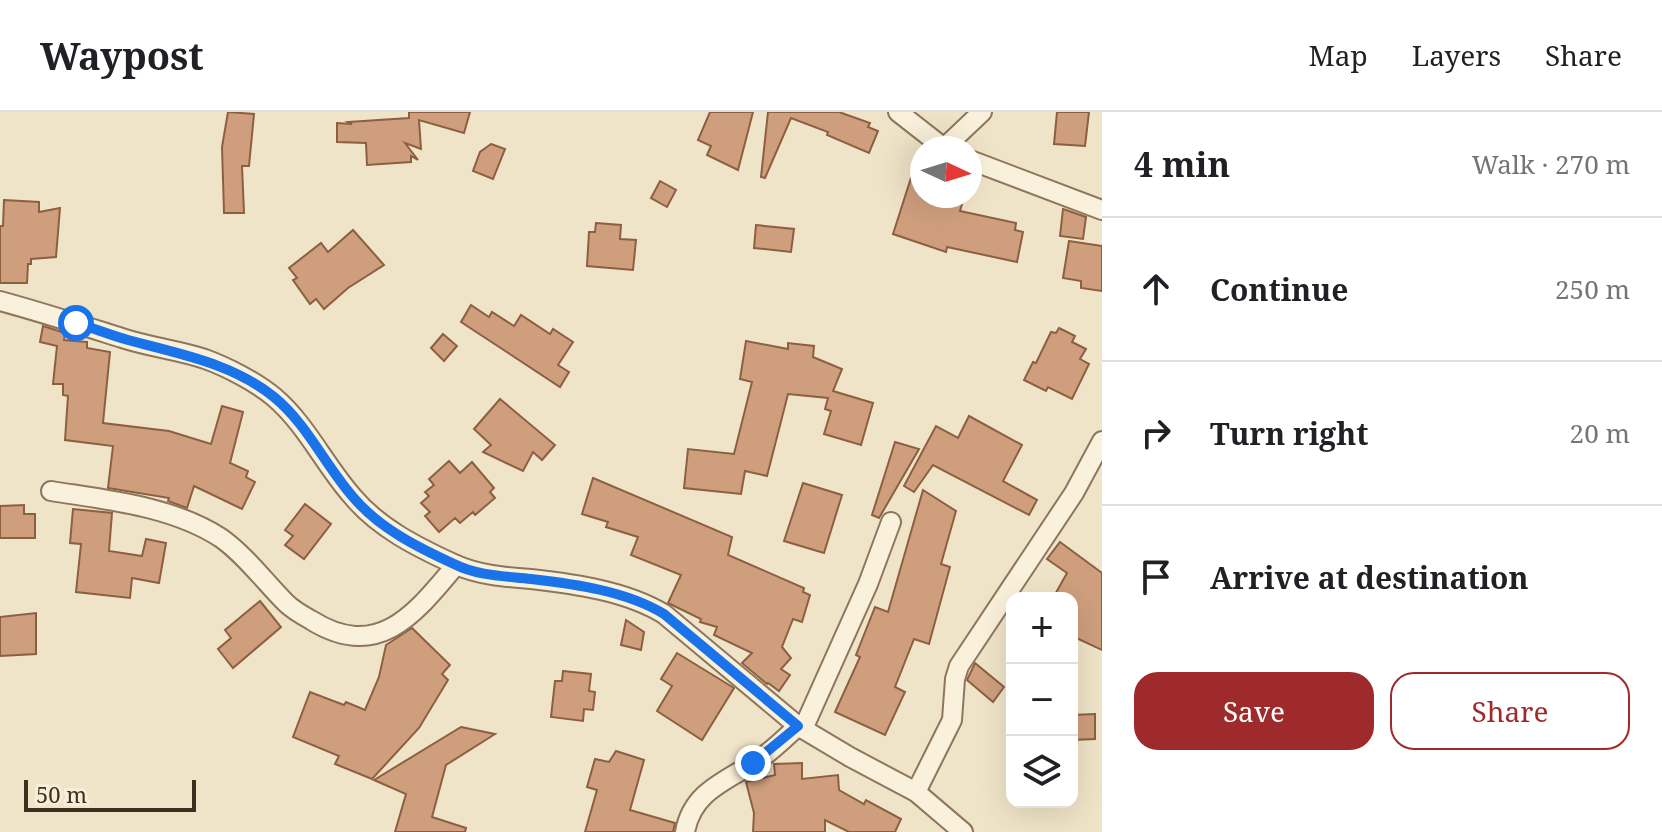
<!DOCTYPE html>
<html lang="en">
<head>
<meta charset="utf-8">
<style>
  :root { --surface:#fff; --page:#f2f2f2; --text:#202124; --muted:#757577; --line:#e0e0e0; --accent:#9e2a2b }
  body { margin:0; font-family:"Noto Serif",serif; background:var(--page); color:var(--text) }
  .controls { position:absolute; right:24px; bottom:24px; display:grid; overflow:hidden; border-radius:16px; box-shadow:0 8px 32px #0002 }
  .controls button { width:72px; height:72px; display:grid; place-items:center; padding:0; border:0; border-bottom:2px solid var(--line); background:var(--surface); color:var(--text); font:40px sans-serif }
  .compass { position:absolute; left:910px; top:24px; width:72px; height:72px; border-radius:50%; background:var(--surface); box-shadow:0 8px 32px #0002; rotate:94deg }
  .scale { position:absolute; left:24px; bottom:20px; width:172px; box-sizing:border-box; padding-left:8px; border:4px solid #3d2e20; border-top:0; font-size:22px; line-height:28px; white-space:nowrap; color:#3d2e20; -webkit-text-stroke:6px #f7eed8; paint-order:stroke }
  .stop { position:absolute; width:24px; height:24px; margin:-18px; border:6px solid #1a73e8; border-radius:50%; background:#fff }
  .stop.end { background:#1a73e8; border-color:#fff; box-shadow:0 2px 8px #0008 }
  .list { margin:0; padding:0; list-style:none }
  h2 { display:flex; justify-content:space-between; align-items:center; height:104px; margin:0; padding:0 32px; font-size:34px }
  h2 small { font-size:26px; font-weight:400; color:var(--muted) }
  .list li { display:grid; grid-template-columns:52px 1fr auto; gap:24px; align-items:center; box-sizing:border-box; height:144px; padding:0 32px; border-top:2px solid var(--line) }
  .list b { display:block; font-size:30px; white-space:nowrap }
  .list em { font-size:26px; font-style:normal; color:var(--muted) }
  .actions { display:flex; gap:16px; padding:24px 32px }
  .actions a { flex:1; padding:18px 0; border:2px solid var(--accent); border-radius:24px; text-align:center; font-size:28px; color:var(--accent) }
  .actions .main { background:var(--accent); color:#fff }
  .icon { flex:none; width:44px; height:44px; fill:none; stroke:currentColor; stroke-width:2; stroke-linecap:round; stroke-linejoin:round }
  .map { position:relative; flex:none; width:1102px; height:720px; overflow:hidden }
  header { display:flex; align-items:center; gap:48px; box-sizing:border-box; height:112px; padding:0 40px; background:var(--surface); border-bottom:2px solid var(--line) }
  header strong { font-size:38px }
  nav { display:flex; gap:44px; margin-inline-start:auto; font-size:28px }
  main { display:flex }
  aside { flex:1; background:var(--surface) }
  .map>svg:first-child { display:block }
  .building { fill:#cf9f7d; stroke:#8d5f41; stroke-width:2 }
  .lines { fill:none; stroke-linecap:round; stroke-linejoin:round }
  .street-casing { stroke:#8d765c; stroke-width:22 }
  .street { stroke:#faf1dc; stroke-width:18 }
  .route { stroke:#1a73e8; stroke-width:10 }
</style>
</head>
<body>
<header>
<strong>Waypost</strong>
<nav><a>Map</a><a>Layers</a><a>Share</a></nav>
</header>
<main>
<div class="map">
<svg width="1102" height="720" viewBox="0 0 1102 720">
  <rect width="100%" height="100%" fill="#f0e4c8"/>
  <g class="building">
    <path d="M228 0 254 2 249 54H242L244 101H224L222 35Z"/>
    <path d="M409 0H470L464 21 419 8 421 37 405 31 418 48 411 44V50L367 53 366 31 337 30V11L352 12 348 10 409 6Z"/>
    <path d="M710 0H753L738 58 707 43 711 34 698 28Z"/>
    <path d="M768 0H839L870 11 868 15 878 19 869 41 827 23 828 20 791 6 765 66 761 65Z"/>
    <path d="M1057 0H1089L1085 34 1054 32Z"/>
    <path d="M491 32 505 37 493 67 473 59 480 40Z"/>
    <path d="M918 44 922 45V84H948L963 89 960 99 1016 111 1015 118 1023 120 1017 150 947 135 946 140 893 122Z"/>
    <path d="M660 69 676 78 667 95 651 86Z"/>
    <path d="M4 88 39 90V100L60 96 56 145 31 147V152H28L27 171H0V114H3Z"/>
    <path d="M1063 97 1086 105 1083 127 1060 124Z"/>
    <path d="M596 111 621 113 620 127 636 128 633 158 587 154 589 120H595Z"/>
    <path d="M756 113 794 117 791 140 754 136Z"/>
    <path d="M353 118 384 153 348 176 324 197 316 187 310 192 293 168 297 166 289 156 321 131 328 140Z"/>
    <path d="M1069 129 1102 134V179L1081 176V169L1063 166Z"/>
    <path d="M471 193 489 205 492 200 514 214 521 203 550 222 553 217 573 230 558 253 569 260 560 275 461 210Z"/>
    <path d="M43 214 65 221 64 228 87 230V236L110 240 103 311 169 319 211 332 222 294 243 300 230 351 248 359 246 365 255 370 242 397 194 374 187 396 168 389 169 386 108 376 113 334 65 328 68 284 63 283V272H53L57 234 40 230Z"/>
    <path d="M1059 216 1075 224 1072 230 1086 237 1080 247 1089 252 1072 287 1048 275 1046 279 1024 268 1033 250 1036 251 1051 220 1056 221Z"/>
    <path d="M443 222 457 234 444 249 431 236Z"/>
    <path d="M746 229 788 237V231L814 234 813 245 842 257 833 279 873 291 861 333 824 322 831 299 825 297 828 286 788 282 767 364 745 359 741 382 684 376 688 337 734 342 752 270 740 267Z"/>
    <path d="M500 287 555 333 542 348 533 340 523 359 483 340 491 333 474 317Z"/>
    <path d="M969 304 1022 333 1003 369 1037 388 1029 403 933 353 914 380 904 374 936 314 958 326Z"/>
    <path d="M895 330 919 337 879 406 872 403Z"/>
    <path d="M449 349 460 361 472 350 494 376 490 380 495 386 475 403 473 400 460 411 455 406 439 420 425 404 430 400 421 391 429 384 425 380 434 373 429 367Z"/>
    <path d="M593 366 732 425 728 443 804 476 803 480 810 483 802 510 793 507 782 535 791 546 781 557 790 563 779 579 768 571 767 572 742 551 752 541 714 523 717 515 700 510 701 507 668 491 681 463 631 443 638 425 606 415 608 410 582 402Z"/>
    <path d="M803 371 842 383 824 441 784 429Z"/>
    <path d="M923 378 956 399 941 452 950 455 929 532 914 527 895 575 905 580 885 623 835 600 860 545 856 543 875 495 888 500Z"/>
    <path d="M305 392 331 412 304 447 285 433 293 424 285 418Z"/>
    <path d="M24 393V402H35V426H0V394Z"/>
    <path d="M73 397 112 401 109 439 142 444 146 427 166 431 159 471 132 466 130 486 76 480 81 432 70 431Z"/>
    <path d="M1060 430 1102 461V538L1072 524V486H1053L1067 461 1047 447Z"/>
    <path d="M260 489 281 515 233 556 218 537 231 526 225 518Z"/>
    <path d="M36 501V542L0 544V505Z"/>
    <path d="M626 508 644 520 641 538 621 533Z"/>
    <path d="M412 516 450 553 442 562 448 568 419 616 372 667 335 652 339 644 293 625 310 580 344 593 346 590 365 598 379 565 386 533Z"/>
    <path d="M677 541 734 576 702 628 657 599 672 574 661 567Z"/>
    <path d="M975 551 1004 575 993 590 967 568Z"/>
    <path d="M563 559 591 562 589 579 595 580 593 598 584 597 583 609 551 605 555 569H562Z"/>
    <path d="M1095 602V627L1072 628V603Z"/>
    <path d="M461 615 495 622 446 653 432 705 466 716 465 720H395L406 682 374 668Z"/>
    <path d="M616 639 644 648 630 698 675 711 673 720H585L597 678 587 675 595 647 609 650Z"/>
    <path d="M802 651V667L838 663 839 678 864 692 866 688 901 707 895 720H849L825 708V720H753L754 701 746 670 775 663 774 652Z"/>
  </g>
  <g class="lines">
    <defs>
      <g id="street">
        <path d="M898 0 944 36"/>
        <path d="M944 36 982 0"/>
        <path d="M970 48 1102 98"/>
        <path d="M0 189C41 200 81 213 122 226 149 235 178 238 205 247 227 255 256 270 274 285 307 313 325 354 353 385 379 416 417 435 454 452 478 463 504 465 531 467 575 472 626 479 664 502L798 614 850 645 916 680 963 720"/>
        <path d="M51 379C107 388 172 394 221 426 245 443 265 470 286 491 293 498 302 503 311 508 378 550 415 502 456 453"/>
        <path d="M803 617 868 472 891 410"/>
        <path d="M916 680 952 608 955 567 959 554 1074 381 1102 329"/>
        <path d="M685 720C692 681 723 670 754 651 770 641 784 627 798 614"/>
      </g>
    </defs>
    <use href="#street" class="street-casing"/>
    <use href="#street" class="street"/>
  </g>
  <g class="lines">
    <path class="route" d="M76 211C93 216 110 223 128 228 179 242 232 251 274 285 307 312 325 353 353 385 379 416 417 435 454 452 478 464 504 464 531 467 575 472 626 479 664 502L798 614 753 651"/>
  </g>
</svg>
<div class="controls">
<button>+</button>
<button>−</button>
<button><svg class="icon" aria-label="layers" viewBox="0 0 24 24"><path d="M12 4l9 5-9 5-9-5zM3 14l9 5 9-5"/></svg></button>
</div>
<svg class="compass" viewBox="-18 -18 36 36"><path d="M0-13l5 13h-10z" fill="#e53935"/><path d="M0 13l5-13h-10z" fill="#757577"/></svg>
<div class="scale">50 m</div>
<div class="stop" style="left:76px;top:211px"></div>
<div class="stop end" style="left:753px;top:651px"></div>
</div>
<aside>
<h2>4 min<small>Walk · 270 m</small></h2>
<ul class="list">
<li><svg class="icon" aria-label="ahead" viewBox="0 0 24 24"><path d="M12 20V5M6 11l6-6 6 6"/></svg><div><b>Continue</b></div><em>250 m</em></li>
<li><svg class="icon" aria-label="right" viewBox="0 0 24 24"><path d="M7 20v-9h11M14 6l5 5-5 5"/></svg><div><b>Turn right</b></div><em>20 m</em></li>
<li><svg class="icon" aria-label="arrive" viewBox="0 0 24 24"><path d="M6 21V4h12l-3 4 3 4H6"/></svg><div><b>Arrive at destination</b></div></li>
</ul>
<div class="actions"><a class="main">Save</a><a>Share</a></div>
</aside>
</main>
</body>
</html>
